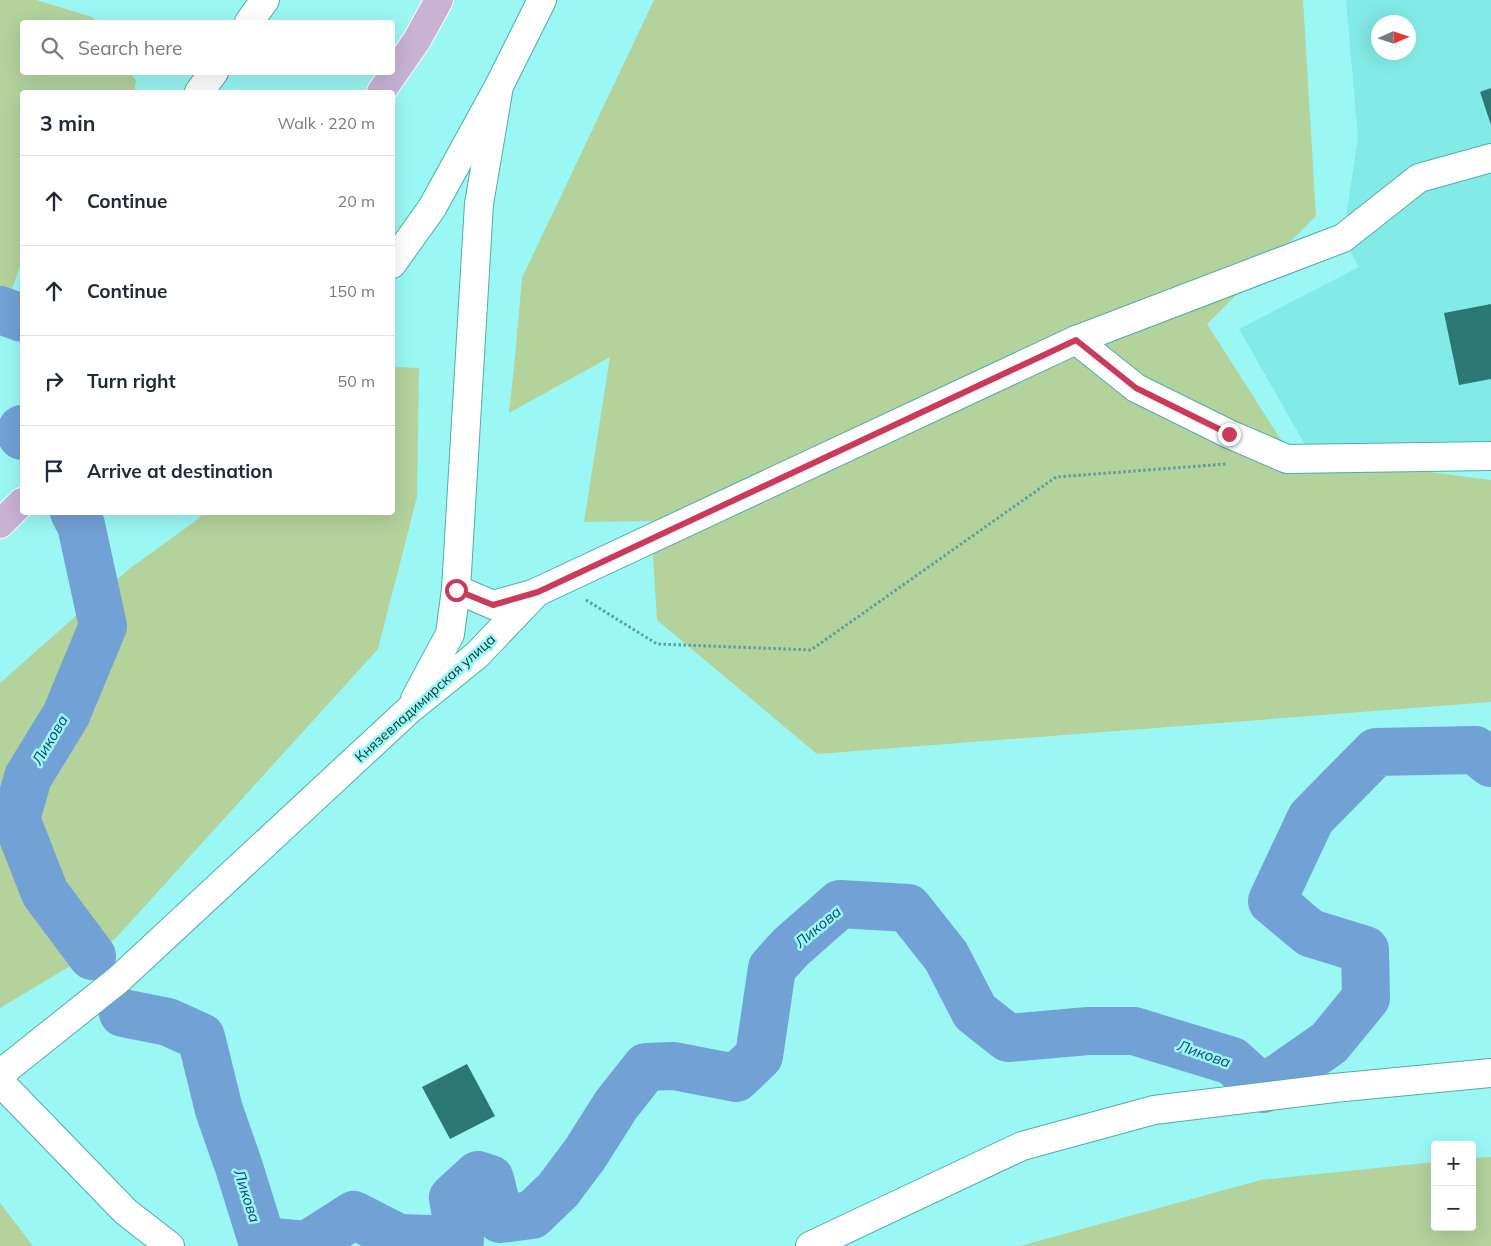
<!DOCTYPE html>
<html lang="en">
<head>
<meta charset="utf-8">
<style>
  :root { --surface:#fff; --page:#f6f6f7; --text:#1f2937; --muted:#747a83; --line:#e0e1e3 }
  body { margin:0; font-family:Mulish,sans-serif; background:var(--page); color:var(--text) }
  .controls { position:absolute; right:15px; bottom:15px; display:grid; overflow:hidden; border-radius:5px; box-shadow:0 5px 20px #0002 }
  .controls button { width:45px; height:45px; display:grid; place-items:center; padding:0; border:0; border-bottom:1px solid var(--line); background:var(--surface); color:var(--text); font:25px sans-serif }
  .compass { position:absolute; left:1371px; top:15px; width:45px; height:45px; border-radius:50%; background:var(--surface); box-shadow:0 5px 20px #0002; rotate:87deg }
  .stop { position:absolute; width:15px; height:15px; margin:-11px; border:4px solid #ca3a5b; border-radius:50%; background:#fff }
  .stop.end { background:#ca3a5b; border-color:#fff; box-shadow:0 1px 5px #0008 }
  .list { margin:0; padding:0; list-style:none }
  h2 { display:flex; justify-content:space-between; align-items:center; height:65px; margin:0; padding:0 20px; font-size:21px }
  h2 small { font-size:16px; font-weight:400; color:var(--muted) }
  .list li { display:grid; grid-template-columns:32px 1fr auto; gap:15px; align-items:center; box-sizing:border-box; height:90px; padding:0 20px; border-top:1px solid var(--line) }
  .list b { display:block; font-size:19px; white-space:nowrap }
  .list em { font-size:16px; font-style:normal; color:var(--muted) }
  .icon { flex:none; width:28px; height:28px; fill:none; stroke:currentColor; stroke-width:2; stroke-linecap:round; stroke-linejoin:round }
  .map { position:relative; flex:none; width:1491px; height:1246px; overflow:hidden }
  .search { position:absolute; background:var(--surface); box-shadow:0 5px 20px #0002; left:20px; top:20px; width:375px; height:55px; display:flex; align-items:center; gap:12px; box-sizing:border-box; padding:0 18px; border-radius:5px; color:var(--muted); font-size:19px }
  .panel { position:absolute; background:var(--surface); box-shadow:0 5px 20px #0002; left:20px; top:90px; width:375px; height:425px; border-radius:5px }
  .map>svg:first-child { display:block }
  .built { fill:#83ebe7; fill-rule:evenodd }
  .green { fill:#b3d29c }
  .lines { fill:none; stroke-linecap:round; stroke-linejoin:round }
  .river { stroke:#72a1d5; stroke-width:48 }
  .building { fill:#2c7876 }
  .minor-casing { stroke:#50adaa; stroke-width:30 }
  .major-casing { stroke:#fff; stroke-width:30 }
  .path { stroke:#5aa19e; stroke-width:3; stroke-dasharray:2.5 2.5; stroke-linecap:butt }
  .minor { stroke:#fff; stroke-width:28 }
  .major { stroke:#c8b2d6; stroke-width:28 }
  .route { stroke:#ca3a5b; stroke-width:6 }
  .labels { text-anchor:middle; stroke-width:5; stroke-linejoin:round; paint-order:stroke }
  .street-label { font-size:14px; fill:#073130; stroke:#9af7f3 }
  .water-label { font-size:15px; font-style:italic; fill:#0f4172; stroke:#9af7f3 }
</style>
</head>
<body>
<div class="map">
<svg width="1491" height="1246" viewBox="0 0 1491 1246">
  <rect width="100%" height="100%" fill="#9af7f3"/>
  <path class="built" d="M1346 0H1491V448L1308 450 1239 329 1359 267 1343 238 1358 137ZM1378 22H1408V52H1378Z"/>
  <g class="green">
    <path d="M0 0H36L92 17 96 22H22V72L130 73 136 81 134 92H22V261L0 322Z"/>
    <path d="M654 0H1303L1316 216 1207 324 1290 454 1491 480V702L817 754 657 620 651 521 584 522 610 357 509 413 515 357 522 278Z"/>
    <path d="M393 367 419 368 417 497 378 649 114 940 0 1008V683L129 569 194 522 204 513 392 512Z"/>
    <path d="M1491 1157V1246H1020L1261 1180 1435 1162V1227H1472V1158Z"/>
    <path d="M0 1203 33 1246H0Z"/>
  </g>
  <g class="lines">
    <g class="river">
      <path d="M0 310 22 318"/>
      <path d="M22 429 20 433 22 436"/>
      <path d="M74 512 81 525 103 626 66 715 28 777 16 819 45 893 92 956"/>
      <path d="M123 1013 168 1022 201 1037 219 1110 239 1167 262 1241 307 1245 354 1215 399 1238 460 1240 453 1198 478 1175 490 1179 500 1219 532 1215 558 1190 585 1154 616 1105 646 1067 674 1066 736 1078 759 1056 772 968 791 947 840 904 908 908 946 956 975 1012 1008 1038 1088 1031H1134L1232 1061 1263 1089 1329 1043 1366 998 1365 950 1310 933 1272 901 1311 818 1376 752 1475 750 1491 763"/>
    </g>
  </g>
  <g class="building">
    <path d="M1491 88V125L1480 92Z"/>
    <path d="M1491 304V379L1459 385 1444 313Z"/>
    <path d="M467 1064 495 1116 450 1139 422 1087Z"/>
  </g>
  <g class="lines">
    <defs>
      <g id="minor">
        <path d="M249 22 265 0"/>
        <path d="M199 92 214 72"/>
        <path d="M392 264 432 208 499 86 542 0"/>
        <path d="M1076 340 1136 388 1229 434 1287 459 1491 456"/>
        <path d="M456 589 493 605 536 593"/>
        <path d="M415 699 450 634 456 589 479 204 499 86"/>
        <path d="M0 1074 118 980 410 709 477 655 537 592 1076 340 1343 238 1419 178 1491 158"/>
        <path d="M0 1082 126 1212 170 1246"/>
        <path d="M810 1246 1022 1146 1154 1110 1334 1088 1491 1073"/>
      </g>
      <g id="major">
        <path d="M381 92 417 40 439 0"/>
        <path d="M0 524 22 502"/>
      </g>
    </defs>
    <use href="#minor" class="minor-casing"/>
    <use href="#major" class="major-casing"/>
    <path class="path" d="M586 600 657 644 811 650 1056 477 1226 464"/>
    <use href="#minor" class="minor"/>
    <use href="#major" class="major"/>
  </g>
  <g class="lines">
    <path class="route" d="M456 590 493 605 538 592 1076 340 1136 388 1229 434"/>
  </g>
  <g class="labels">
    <g class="street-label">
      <text transform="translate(425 698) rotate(-42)" y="5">Князевладимирская улица</text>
    </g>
    <g class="water-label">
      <text transform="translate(50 740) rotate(-59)" y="5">Ликова</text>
      <text transform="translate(818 927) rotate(-40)" y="5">Ликова</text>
      <text transform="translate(1204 1054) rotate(19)" y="5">Ликова</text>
      <text transform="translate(247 1196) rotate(72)" y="5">Ликова</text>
    </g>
  </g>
</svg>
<div class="controls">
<button>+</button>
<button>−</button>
</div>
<svg class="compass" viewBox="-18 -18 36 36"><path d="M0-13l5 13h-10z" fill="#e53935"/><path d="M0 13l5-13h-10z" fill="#747a83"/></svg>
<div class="stop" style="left:456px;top:590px"></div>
<div class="stop end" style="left:1229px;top:434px"></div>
<div class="search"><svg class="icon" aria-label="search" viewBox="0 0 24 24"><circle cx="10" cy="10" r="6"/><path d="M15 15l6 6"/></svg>Search here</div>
<section class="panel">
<h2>3 min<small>Walk · 220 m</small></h2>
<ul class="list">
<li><svg class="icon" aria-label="ahead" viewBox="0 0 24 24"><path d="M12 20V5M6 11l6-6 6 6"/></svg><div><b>Continue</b></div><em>20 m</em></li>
<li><svg class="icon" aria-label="ahead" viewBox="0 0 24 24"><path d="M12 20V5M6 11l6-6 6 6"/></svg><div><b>Continue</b></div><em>150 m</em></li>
<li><svg class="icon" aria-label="right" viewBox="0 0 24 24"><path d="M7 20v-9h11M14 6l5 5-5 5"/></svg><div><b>Turn right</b></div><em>50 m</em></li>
<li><svg class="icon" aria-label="arrive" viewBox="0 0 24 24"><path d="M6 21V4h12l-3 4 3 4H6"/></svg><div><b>Arrive at destination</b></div></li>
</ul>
</section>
</div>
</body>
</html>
